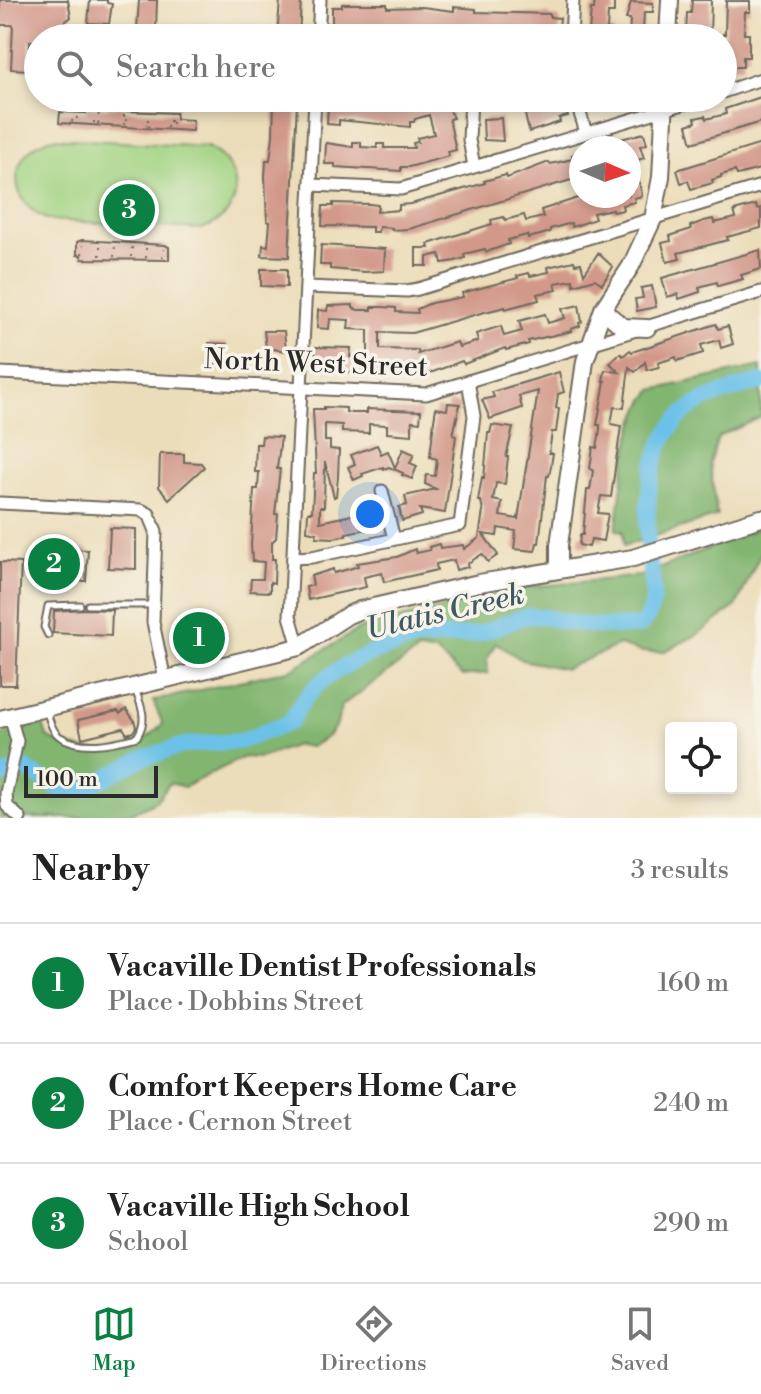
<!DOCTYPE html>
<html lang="en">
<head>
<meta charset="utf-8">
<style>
  :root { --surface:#fff; --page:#f2f2f2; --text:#222; --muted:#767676; --line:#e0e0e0; --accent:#0b8043 }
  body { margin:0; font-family:"Libre Bodoni",serif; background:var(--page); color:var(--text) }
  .controls { position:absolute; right:24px; bottom:24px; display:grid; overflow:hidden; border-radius:8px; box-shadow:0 4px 12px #0003 }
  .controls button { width:72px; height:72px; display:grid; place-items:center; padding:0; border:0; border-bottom:2px solid var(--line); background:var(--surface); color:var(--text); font:40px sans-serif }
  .compass { position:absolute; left:569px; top:136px; width:72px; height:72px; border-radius:50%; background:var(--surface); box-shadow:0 4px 12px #0003; rotate:92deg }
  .scale { position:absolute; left:24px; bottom:20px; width:134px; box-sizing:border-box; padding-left:8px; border:4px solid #2b2b2b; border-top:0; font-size:22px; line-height:28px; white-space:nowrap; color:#2b2b2b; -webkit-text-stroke:6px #f7f3e8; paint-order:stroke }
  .you { position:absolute; left:370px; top:514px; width:28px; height:28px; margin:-20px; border:6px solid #fff; border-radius:50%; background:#1a73e8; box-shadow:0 0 0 12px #1a73e833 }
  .badge { display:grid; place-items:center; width:52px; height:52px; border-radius:50%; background:var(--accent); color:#fff; font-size:26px; font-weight:700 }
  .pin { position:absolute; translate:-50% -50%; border:4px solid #fff; box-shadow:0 2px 8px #0006 }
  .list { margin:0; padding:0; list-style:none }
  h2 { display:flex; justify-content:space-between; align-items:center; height:104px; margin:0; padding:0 32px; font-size:34px }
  h2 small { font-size:26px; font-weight:400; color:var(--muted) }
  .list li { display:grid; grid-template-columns:52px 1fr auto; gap:24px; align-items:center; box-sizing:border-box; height:120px; padding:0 32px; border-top:2px solid var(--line) }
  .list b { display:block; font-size:30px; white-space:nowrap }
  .list p { margin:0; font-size:26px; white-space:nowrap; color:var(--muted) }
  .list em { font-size:26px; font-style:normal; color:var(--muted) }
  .icon { flex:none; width:44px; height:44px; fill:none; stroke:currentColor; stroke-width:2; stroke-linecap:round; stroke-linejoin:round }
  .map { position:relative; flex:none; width:761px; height:818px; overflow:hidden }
  .search { position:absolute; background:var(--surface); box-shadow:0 4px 12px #0003; left:24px; right:24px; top:24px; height:88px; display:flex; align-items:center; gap:20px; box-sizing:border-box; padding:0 28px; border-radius:44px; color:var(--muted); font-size:30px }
  .sheet { height:464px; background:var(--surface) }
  nav { display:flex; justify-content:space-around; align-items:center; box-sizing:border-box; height:112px; border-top:2px solid var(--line); background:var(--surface); font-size:22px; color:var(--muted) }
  nav a { display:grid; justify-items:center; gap:4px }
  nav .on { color:var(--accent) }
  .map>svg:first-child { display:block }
  .green { fill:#a2d382; stroke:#667f56; stroke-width:2 }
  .forest { fill:#81b570; stroke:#56704e; stroke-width:2 }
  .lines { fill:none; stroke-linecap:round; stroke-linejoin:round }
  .river { stroke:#6cc1e9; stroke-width:16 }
  .building { fill:#d2998a }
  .lane-casing { stroke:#6f695d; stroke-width:9 }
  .street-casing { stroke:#6f695d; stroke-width:15 }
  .secondary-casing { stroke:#6f695d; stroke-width:20 }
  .path { stroke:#6f695d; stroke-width:2; stroke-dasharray:2 6; stroke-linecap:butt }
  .lane { stroke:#fff; stroke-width:5 }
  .street { stroke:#fff; stroke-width:11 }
  .secondary { stroke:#fff; stroke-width:16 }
  .labels { text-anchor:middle; stroke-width:7; stroke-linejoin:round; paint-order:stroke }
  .street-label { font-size:28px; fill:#2b2b2b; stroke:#f7f3e8 }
  .water-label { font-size:30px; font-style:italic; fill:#3e5864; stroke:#f7f3e8 }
</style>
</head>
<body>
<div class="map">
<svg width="761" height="818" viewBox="0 0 761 818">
  <rect width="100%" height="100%" fill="#f7f3e8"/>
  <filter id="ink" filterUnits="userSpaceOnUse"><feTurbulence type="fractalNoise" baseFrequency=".0125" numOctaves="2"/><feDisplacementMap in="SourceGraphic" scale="16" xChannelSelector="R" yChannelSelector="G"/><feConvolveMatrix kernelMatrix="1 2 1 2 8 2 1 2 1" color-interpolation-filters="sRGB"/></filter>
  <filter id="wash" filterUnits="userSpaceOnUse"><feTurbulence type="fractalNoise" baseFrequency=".006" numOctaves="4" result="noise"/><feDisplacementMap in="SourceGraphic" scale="32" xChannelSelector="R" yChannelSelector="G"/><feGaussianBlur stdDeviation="1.8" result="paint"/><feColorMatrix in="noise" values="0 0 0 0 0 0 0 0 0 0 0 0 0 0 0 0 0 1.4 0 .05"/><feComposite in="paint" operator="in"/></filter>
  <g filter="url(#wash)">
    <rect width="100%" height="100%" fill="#ecddba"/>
    <path class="green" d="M53 138 207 147C247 167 245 216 201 229L49 220C5 204 7 149 53 138Z"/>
    <g class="forest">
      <path d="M761 366V417L718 437 710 464 717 516 624 546 623 531 616 530C622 492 626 416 653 390Z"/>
      <path d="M761 527V553L736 606 697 635 663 652H642L619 645 565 669 522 660 496 643 487 658 488 673 462 676 436 652 418 651 341 706 337 724 328 736 311 747 296 745 260 758 244 757 184 787 170 783 156 801 121 818H0V735L43 724 47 737C84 757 133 757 163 724L153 701 292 669 361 628 529 587 641 576Z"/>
    </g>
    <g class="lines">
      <path class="river" d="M0 776 24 768 62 791 86 788 143 758 185 745 241 741 291 722C310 676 364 653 410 641 431 636 455 638 477 634 495 630 511 618 530 616 545 615 557 621 572 623 594 627 617 627 640 626 659 608 653 587 650 563 644 512 645 440 691 408 711 394 738 389 761 382"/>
    </g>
    <g id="blocks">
      <g class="building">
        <path d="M0 0H68L71 17 65 22V38H38V41H30L29 70 11 69 13 25H0Z"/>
        <path d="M90 0H107V3L112 4 109 24 88 23Z"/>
        <path d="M139 0H157L156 30 137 29Z"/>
        <path d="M280 0H301L299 38H277Z"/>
        <path d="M595 0 614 1V13H608L607 30 614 31 613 38H592L593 32H589L591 9H594Z"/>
        <path d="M692 0H711L710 38 686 37 687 13H691Z"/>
        <path d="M726 1H750V12H745L744 34H749V57H743V67H725L723 34H725Z"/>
        <path d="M631 2 653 3V12H644L643 31H652L651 38H629L630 19H626Z"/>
        <path d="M342 4H387V8L422 7 454 11V7L464 8 476 9V12L550 14V17L560 18 558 38 473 33V29L428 31 429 24 411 23V31L384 28V24H366V28L332 27V7H342Z"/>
        <path d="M761 97V122L692 143 687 125 696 122 695 118 705 116 706 119 726 114 725 109Z"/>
        <path d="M274 98H294V103H297L289 257 262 256 263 245 268 246 270 222 267 221 265 177 266 160H270L273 136Z"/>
        <path d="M444 98 453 118 449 119 456 150 448 152 449 156 409 167H401V171L335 167V164H325L326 143 353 147V142H361V147L377 148V144H384V148H414L413 143 418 142 417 138 434 134 429 115 415 119 414 122H410V127L339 120V125L327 124 328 104 337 105V101H390V108H404V105H418Z"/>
        <path d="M563 98 568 116 559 118 560 122 529 132 524 110Z"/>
        <path d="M589 98H634V100L603 109 602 106 592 109Z"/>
        <path d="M108 107H125V111L176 113V119L193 120 192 131 59 123 60 112 86 113V108L108 109Z"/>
        <path d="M501 118 503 141 484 140 483 119Z"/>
        <path d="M644 133 647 144 640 146 644 158 631 162 629 148H599L598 145Z"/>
        <path d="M761 144 760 169 737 175 735 171 721 175V177L712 180 713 183 691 189 688 181 681 183 677 170Z"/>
        <path d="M581 152V177L409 229 392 230V228L379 227 378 232H372V227L322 226 323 206H333V203L370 204 378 205 377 212 399 210V205L411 204 485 183 484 181 506 175 507 178 549 162 550 164 573 159 572 155Z"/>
        <path d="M638 177 642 196 634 198 635 202 622 205 623 210 613 212 612 209 593 213 595 219 581 224 572 227 571 223 550 229V232L540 235 528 238 527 235 508 240 509 244 486 252 485 249 464 254 465 258 455 261 442 263 440 254 427 257V266H416V248H429L428 244 492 224 491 220 504 217 505 220 524 215 526 221 543 217 541 210 584 196H629V179Z"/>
        <path d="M756 205 757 209 761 208V228L727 237 728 240 678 253 680 259 667 262 662 243 671 241 670 236 691 229 690 226 704 221 713 219 714 223 736 218 734 211Z"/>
        <path d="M82 240 165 245 169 247V260L82 259 81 255H77V242Z"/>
        <path d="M321 245 385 249 384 271 365 272 330 269V265H320Z"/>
        <path d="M760 250 761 269 741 275 743 279 718 286 717 282 699 287 700 292 679 299 678 294 667 297 662 278Z"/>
        <path d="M598 253 613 267 602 284 595 279 574 285 573 280 555 283 557 290 537 294 539 300 505 309V307L481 313 412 333 380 332V349L418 350V354L457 342 459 347 478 341 476 334 501 326 504 336 522 331 519 321 545 314 548 323 565 318 562 309 579 305 582 322 579 323 580 326 571 329 572 331 528 341 529 344 506 350 505 348 464 364 462 361 425 375 391 374V371L387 370H371V373L346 372 315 367 316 347 351 348 350 357 368 358V330L348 329 349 320 330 319 329 329 317 328 318 310 327 311 328 306 353 305V308L358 310H372V307H383L396 308V312L418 313 417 309 431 303 463 297 462 293 518 278 517 276 529 273 530 276 549 272 548 267 574 261 575 264 581 263 584 274Z"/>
        <path d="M261 269H287V287L261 286Z"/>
        <path d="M652 286 656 307 637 311 635 299 643 298 641 288Z"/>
        <path d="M716 324 718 329 728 326 733 344 721 348 719 340 701 345 703 353 677 361 676 357 658 363 659 367 647 370 645 362 635 372 629 367 624 408 614 407 611 424 621 426 611 497 601 496 598 513 608 514 603 541 591 539 589 547 579 545 580 535H583L587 490H590L592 478 593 470 590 469 593 447 597 448 600 430V425H597L605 381H603L605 370 619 372 610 363 620 353 623 356 630 350 632 352Z"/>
        <path d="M264 331H284L286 351 266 348Z"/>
        <path d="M209 343 227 344 226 357 218 358 217 365H208Z"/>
        <path d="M559 372 564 392 558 394 556 408 559 409 556 432H552L549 453H553L551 466 549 476H547L539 543H537L535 551 514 549 516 531 498 528 497 536 483 534 498 555 488 562 482 554 467 564 468 567 456 570 454 560 436 564 437 570 384 582 382 573 364 577 366 587 308 600 306 587 313 585 311 576 333 569 334 573 349 569 358 566 357 563 397 557 415 549 416 553 430 550 429 547 439 544 440 548 463 545 464 549 479 538 483 511 481 501H478L482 477 484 478 488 433H490L492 425 513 428 506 457H508L505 484 496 483 493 500 502 502 500 516 518 519 538 391 519 396 522 408 490 419 482 400 494 397 492 392Z"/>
        <path d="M448 403 460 404 453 435 456 436 445 513 420 509 422 515 402 521 399 507 407 505 405 496 436 489 425 484 426 475 435 476 437 459 430 457 434 420 436 408 447 410Z"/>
        <path d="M324 407 346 408V412L351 413H367V409L421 411 420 422 412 421V435L387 433V425L369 424V433L342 432V425L325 424V441H330V449L339 450 338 477 336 496 334 497 325 462 324 507H320V522L365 512 366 516 375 514 378 527 346 533V535L334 538 316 537 317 533 307 531 308 512H312L314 473H316L313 409H324Z"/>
        <path d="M262 436 281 437 277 469H280L275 514H278L276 538 272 542V559H275L274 583 270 582V592L250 591 251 579H263L264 562 252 561 251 545 254 489H258L259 472H255L256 444H261Z"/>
        <path d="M377 445 381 454 388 451 395 468 403 449 414 454 410 463 417 466 412 479 402 475 403 473 389 467 384 469 383 467 362 474 363 476 354 480 348 467 355 464 351 455Z"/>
        <path d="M160 454H184V462L201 463 204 467 169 499 159 487Z"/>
        <path d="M110 528 136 529V569L108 568Z"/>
        <path d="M43 547 88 550 86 581 42 579Z"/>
        <path d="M0 562 21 563 16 685H0Z"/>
        <path d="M84 609 112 610 111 636 53 633 54 611Z"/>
        <path d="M207 626 212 646 191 651 187 630Z"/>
        <path d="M126 709 134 720 136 727 133 732 127 734 123 728 82 738 78 720 118 711 120 714Z"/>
      </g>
    </g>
  </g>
  <g filter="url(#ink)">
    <use href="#blocks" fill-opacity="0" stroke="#6f695d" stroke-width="2"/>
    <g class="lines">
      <defs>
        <g id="lane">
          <path d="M88 605H152"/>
          <path d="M48 635 44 627 48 606 80 605"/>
          <path d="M47 713C50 721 52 731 59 736 82 751 114 743 137 737 148 719 142 708 135 689"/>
        </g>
        <g id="street">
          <path d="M318 38 320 0"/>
          <path d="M571 38 573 0"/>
          <path d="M723 92 761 79"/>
          <path d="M471 98 469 140 474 166"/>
          <path d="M575 98 586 132"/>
          <path d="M311 185 401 189 703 98"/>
          <path d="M307 287 407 291 418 289 761 186"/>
          <path d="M0 373 426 394 761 292"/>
          <path d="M382 491 394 539"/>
          <path d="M0 503 141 510 149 514 156 531 153 622 165 680"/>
          <path d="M293 558 312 557 460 525 474 416 468 381"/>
          <path d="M299 647 290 616 315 98"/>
          <path d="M10 716 17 741 6 793 7 806 20 818"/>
        </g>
        <g id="secondary">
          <path d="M668 38 670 0"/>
          <path d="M603 310 623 327 647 328"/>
          <path d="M559 568V545L585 361 603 309 631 266 653 219 661 177 665 98"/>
          <path d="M0 719 299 647 348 615 360 610 479 583 633 558 761 518"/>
        </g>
      </defs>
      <use href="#lane" class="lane-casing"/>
      <use href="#street" class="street-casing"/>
      <use href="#secondary" class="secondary-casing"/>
      <g class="path">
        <path d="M125 120 128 121 127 125"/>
        <path d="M148 121V112"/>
        <path d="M72 122 73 117 77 118V122"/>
        <path d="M170 122V113"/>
        <path d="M94 123V119H97"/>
        <path d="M98 124 99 109"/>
        <path d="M124 125V107"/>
        <path d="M146 126 148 122 149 127"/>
        <path d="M167 128 168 123H172V128"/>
        <path d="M82 254 83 245"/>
        <path d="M100 256V245"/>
        <path d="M114 257 115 246"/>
        <path d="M131 257 132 247"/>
        <path d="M146 258V248"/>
        <path d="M163 258 164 249"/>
      </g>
      <use href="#lane" class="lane"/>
      <use href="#street" class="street"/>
      <use href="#secondary" class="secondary"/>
    </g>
  </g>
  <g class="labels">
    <g class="street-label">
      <text transform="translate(316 362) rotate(2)" y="10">North West Street</text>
    </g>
    <g class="water-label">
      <text transform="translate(445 611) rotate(-13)" y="10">Ulatis Creek</text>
    </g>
  </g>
</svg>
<div class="controls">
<button><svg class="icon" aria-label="locate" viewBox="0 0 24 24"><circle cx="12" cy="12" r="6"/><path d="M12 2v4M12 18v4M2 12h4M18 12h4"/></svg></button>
</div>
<svg class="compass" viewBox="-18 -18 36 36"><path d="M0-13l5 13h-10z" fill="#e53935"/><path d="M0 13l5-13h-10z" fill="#767676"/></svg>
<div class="scale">100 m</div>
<div class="you"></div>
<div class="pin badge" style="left:199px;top:638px">1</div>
<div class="pin badge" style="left:54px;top:564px">2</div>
<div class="pin badge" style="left:129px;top:210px">3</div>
<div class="search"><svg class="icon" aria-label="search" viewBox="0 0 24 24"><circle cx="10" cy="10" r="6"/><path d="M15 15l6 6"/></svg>Search here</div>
</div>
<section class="sheet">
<h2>Nearby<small>3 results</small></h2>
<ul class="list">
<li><span class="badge">1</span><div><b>Vacaville Dentist Professionals</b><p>Place · Dobbins Street</p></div><em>160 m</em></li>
<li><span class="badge">2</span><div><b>Comfort Keepers Home Care</b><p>Place · Cernon Street</p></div><em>240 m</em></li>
<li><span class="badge">3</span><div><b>Vacaville High School</b><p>School</p></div><em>290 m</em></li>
</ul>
</section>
<nav>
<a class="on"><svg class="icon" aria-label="map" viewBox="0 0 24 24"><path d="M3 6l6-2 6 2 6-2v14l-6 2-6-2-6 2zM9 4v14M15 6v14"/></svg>Map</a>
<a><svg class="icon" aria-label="directions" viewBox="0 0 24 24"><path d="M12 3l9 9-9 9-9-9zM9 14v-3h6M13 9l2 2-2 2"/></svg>Directions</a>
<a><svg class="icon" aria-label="saved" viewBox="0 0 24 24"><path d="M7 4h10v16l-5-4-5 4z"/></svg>Saved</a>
</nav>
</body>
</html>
